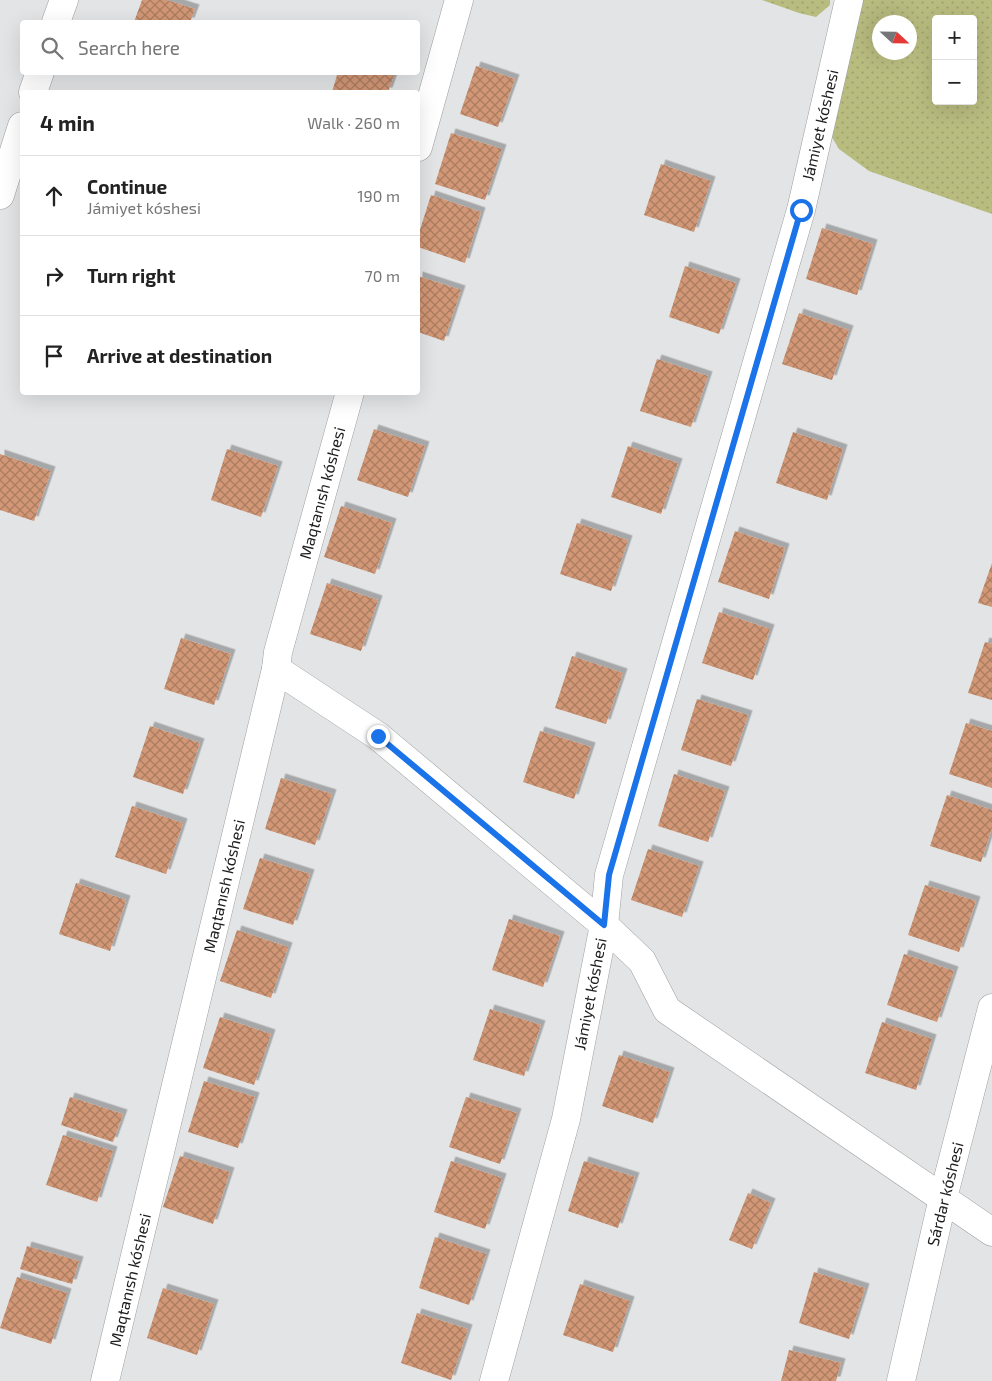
<!DOCTYPE html>
<html lang="en">
<head>
<meta charset="utf-8">
<style>
  :root { --surface:#fff; --page:#f6f6f6; --text:#222; --muted:#767676; --line:#e0e0e0 }
  body { margin:0; font-family:"Exo 2",sans-serif; background:var(--page); color:var(--text) }
  .controls { position:absolute; right:15px; top:15px; display:grid; overflow:hidden; border-radius:5px; box-shadow:0 5px 20px #0002 }
  .controls button { width:45px; height:45px; display:grid; place-items:center; padding:0; border:0; border-bottom:1px solid var(--line); background:var(--surface); color:var(--text); font:25px sans-serif }
  .compass { position:absolute; left:872px; top:15px; width:45px; height:45px; border-radius:50%; background:var(--surface); box-shadow:0 5px 20px #0002; rotate:112deg }
  .stop { position:absolute; width:15px; height:15px; margin:-11px; border:4px solid #1a73e8; border-radius:50%; background:#fff }
  .stop.end { background:#1a73e8; border-color:#fff; box-shadow:0 1px 5px #0008 }
  .list { margin:0; padding:0; list-style:none }
  h2 { display:flex; justify-content:space-between; align-items:center; height:65px; margin:0; padding:0 20px; font-size:21px }
  h2 small { font-size:16px; font-weight:400; color:var(--muted) }
  .list li { display:grid; grid-template-columns:32px 1fr auto; gap:15px; align-items:center; box-sizing:border-box; height:80px; padding:0 20px; border-top:1px solid var(--line) }
  .list b { display:block; font-size:19px; white-space:nowrap }
  .list p { margin:0; font-size:16px; white-space:nowrap; color:var(--muted) }
  .list em { font-size:16px; font-style:normal; color:var(--muted) }
  .icon { flex:none; width:28px; height:28px; fill:none; stroke:currentColor; stroke-width:2; stroke-linecap:round; stroke-linejoin:round }
  .map { position:relative; flex:none; width:992px; height:1381px; overflow:hidden }
  .search { position:absolute; background:var(--surface); box-shadow:0 5px 20px #0002; left:20px; top:20px; width:400px; height:55px; display:flex; align-items:center; gap:12px; box-sizing:border-box; padding:0 18px; border-radius:5px; color:var(--muted); font-size:19px }
  .panel { position:absolute; background:var(--surface); box-shadow:0 5px 20px #0002; left:20px; top:90px; width:400px; height:305px; border-radius:5px }
  .map>svg:first-child { display:block }
  .grass { fill:url(#grass-dots); fill-rule:evenodd }
  .building { fill:url(#building-cross-hatch); filter:url(#shadow) }
  .lines { fill:none; stroke-linecap:round; stroke-linejoin:round }
  .street-casing { stroke:#9e9fa0; stroke-width:29 }
  .street { stroke:#fff; stroke-width:28 }
  .route { stroke:#1a73e8; stroke-width:6 }
  .labels { text-anchor:middle; stroke-width:4.5; stroke-linejoin:round; paint-order:stroke }
  .street-label { font-size:16px; fill:#1d1d1e; stroke:#fff }
</style>
</head>
<body>
<div class="map">
<svg width="992" height="1381" viewBox="0 0 992 1381">
  <defs>
    <pattern id="grass-dots" width="8" height="8" patternUnits="userSpaceOnUse" patternTransform="scale(1.25)"><rect width="8" height="8" fill="#b9bc7f"/><path d="M2 2h.1M6 6h.1" fill="none" stroke="#9fa16d" stroke-width="1.8" stroke-linecap="round"/></pattern>
    <pattern id="building-cross-hatch" width="8" height="8" patternUnits="userSpaceOnUse" patternTransform="scale(1.25)"><rect width="8" height="8" fill="#d29776"/><path d="M0 0l8 8M0 8l8-8" fill="none" stroke="#aa7b60"/></pattern>
    <filter id="shadow"><feDropShadow dx="4.5" dy="-4.5" stdDeviation="0" flood-color="#0004"/></filter>
  </defs>
  <rect width="100%" height="100%" fill="#e2e4e5"/>
  <g class="grass">
    <path d="M762 0H830V5L816 17 799 13Z"/>
    <path d="M858 0H992V214L869 171 839 149 827 129ZM936 19H973V101H936ZM880 22H910V52H880Z"/>
  </g>
  <g class="building">
    <path d="M142 0H167L195 9 190 22H134Z"/>
    <path d="M476 66 515 79 498 127 460 114Z"/>
    <path d="M338 72H386L394 75 388 92H332Z"/>
    <path d="M451 133 502 149 485 200 435 184Z"/>
    <path d="M661 164 711 181 694 232 644 215Z"/>
    <path d="M431 195 481 212 465 263 418 247V236Z"/>
    <path d="M822 228 873 244 857 295 806 279Z"/>
    <path d="M685 266 736 283 719 334 669 317Z"/>
    <path d="M418 276 461 290 444 341 418 332Z"/>
    <path d="M799 313 849 330 832 380 782 364Z"/>
    <path d="M657 359 708 376 691 427 640 411Z"/>
    <path d="M374 429 425 446 408 497 357 480Z"/>
    <path d="M793 432 843 449 827 500 776 483Z"/>
    <path d="M628 446 678 463 661 514 611 497Z"/>
    <path d="M227 449 278 466 261 517 211 500Z"/>
    <path d="M0 454 51 471 34 521 0 510Z"/>
    <path d="M341 506 392 523 375 574 324 557Z"/>
    <path d="M577 523 628 540 611 591 560 574Z"/>
    <path d="M735 531 785 548 769 599 718 582Z"/>
    <path d="M992 563V607L978 603Z"/>
    <path d="M327 583 378 600 361 651 310 634Z"/>
    <path d="M719 612 770 629 753 680 702 663Z"/>
    <path d="M181 638 231 654 214 705 164 689Z"/>
    <path d="M985 642 992 644V700L968 693Z"/>
    <path d="M572 656 623 673 606 724 555 708Z"/>
    <path d="M697 699 748 715 731 766 681 750Z"/>
    <path d="M966 723 992 731V788L949 774Z"/>
    <path d="M150 726 200 743 183 794 133 777Z"/>
    <path d="M540 731 591 747 574 799 523 782Z"/>
    <path d="M674 774 725 791 708 842 658 826Z"/>
    <path d="M281 778 332 794 315 845 265 829Z"/>
    <path d="M947 795 992 810V828L981 862 930 846Z"/>
    <path d="M132 806 183 823 166 874 115 857Z"/>
    <path d="M648 849 699 866 682 917 631 900Z"/>
    <path d="M260 858 310 874 293 925 243 909Z"/>
    <path d="M76 883 126 900 110 951 59 934Z"/>
    <path d="M925 885 976 901 959 952 908 935Z"/>
    <path d="M509 919 560 936 543 987 492 970Z"/>
    <path d="M237 930 288 947 271 998 220 981Z"/>
    <path d="M904 954 954 971 937 1022 887 1005Z"/>
    <path d="M490 1009 541 1025 524 1076 473 1060Z"/>
    <path d="M220 1017 271 1034 254 1085 203 1068Z"/>
    <path d="M882 1022 932 1039 916 1090 865 1073Z"/>
    <path d="M619 1055 670 1072 653 1123 602 1106Z"/>
    <path d="M204 1081 255 1097 238 1148 188 1132Z"/>
    <path d="M70 1097 123 1114 113 1142 61 1125Z"/>
    <path d="M466 1097 517 1113 500 1164 449 1147Z"/>
    <path d="M63 1135 113 1151 97 1202 46 1185Z"/>
    <path d="M180 1156 230 1172 213 1224 163 1207Z"/>
    <path d="M451 1161 502 1178 485 1229 434 1212Z"/>
    <path d="M584 1161 635 1177 618 1228 568 1211Z"/>
    <path d="M748 1193 771 1203 752 1249 729 1240Z"/>
    <path d="M435 1237 486 1254 469 1305 419 1288Z"/>
    <path d="M27 1246 79 1261 72 1284 20 1269Z"/>
    <path d="M814 1272 865 1288 849 1339 799 1323Z"/>
    <path d="M17 1277 67 1293 51 1344 0 1328Z"/>
    <path d="M580 1284 630 1301 613 1352 563 1335Z"/>
    <path d="M163 1288 214 1304 197 1355 147 1338Z"/>
    <path d="M417 1313 468 1329 451 1380 401 1363Z"/>
    <path d="M789 1350 841 1363 836 1381H781Z"/>
  </g>
  <g class="lines">
    <defs>
      <g id="street">
        <path d="M56 22 64 0"/>
        <path d="M33 92 40 72"/>
        <path d="M418 147 459 0"/>
        <path d="M0 195 22 126"/>
        <path d="M276 669 378 736 604 925 642 961 667 1010 992 1232"/>
        <path d="M105 1381 276 669 278 652 350 392"/>
        <path d="M494 1381 566 1119 604 925 609 875 801 210 849 0"/>
        <path d="M901 1381 943 1198 992 1008"/>
      </g>
    </defs>
    <use href="#street" class="street-casing"/>
    <use href="#street" class="street"/>
  </g>
  <g class="lines">
    <path class="route" d="M378 736 604 925 609 875 801 210"/>
  </g>
  <g class="labels">
    <g class="street-label">
      <text transform="translate(820 125) rotate(-77)" y="6">Jámiyet kóshesi</text>
      <text transform="translate(322 493) rotate(-75)" y="6">Maqtanısh kóshesi</text>
      <text transform="translate(224 886) rotate(-77)" y="6">Maqtanısh kóshesi</text>
      <text transform="translate(590 994) rotate(-79)" y="6">Jámiyet kóshesi</text>
      <text transform="translate(945 1194) rotate(-76)" y="6">Sárdar kóshesi</text>
      <text transform="translate(130 1280) rotate(-77)" y="6">Maqtanısh kóshesi</text>
    </g>
  </g>
</svg>
<div class="controls">
<button>+</button>
<button>−</button>
</div>
<svg class="compass" viewBox="-18 -18 36 36"><path d="M0-13l5 13h-10z" fill="#e53935"/><path d="M0 13l5-13h-10z" fill="#767676"/></svg>
<div class="stop" style="left:801px;top:210px"></div>
<div class="stop end" style="left:378px;top:736px"></div>
<div class="search"><svg class="icon" aria-label="search" viewBox="0 0 24 24"><circle cx="10" cy="10" r="6"/><path d="M15 15l6 6"/></svg>Search here</div>
<section class="panel">
<h2>4 min<small>Walk · 260 m</small></h2>
<ul class="list">
<li><svg class="icon" aria-label="ahead" viewBox="0 0 24 24"><path d="M12 20V5M6 11l6-6 6 6"/></svg><div><b>Continue</b><p>Jámiyet kóshesi</p></div><em>190 m</em></li>
<li><svg class="icon" aria-label="right" viewBox="0 0 24 24"><path d="M7 20v-9h11M14 6l5 5-5 5"/></svg><div><b>Turn right</b></div><em>70 m</em></li>
<li><svg class="icon" aria-label="arrive" viewBox="0 0 24 24"><path d="M6 21V4h12l-3 4 3 4H6"/></svg><div><b>Arrive at destination</b></div></li>
</ul>
</section>
</div>
</body>
</html>
